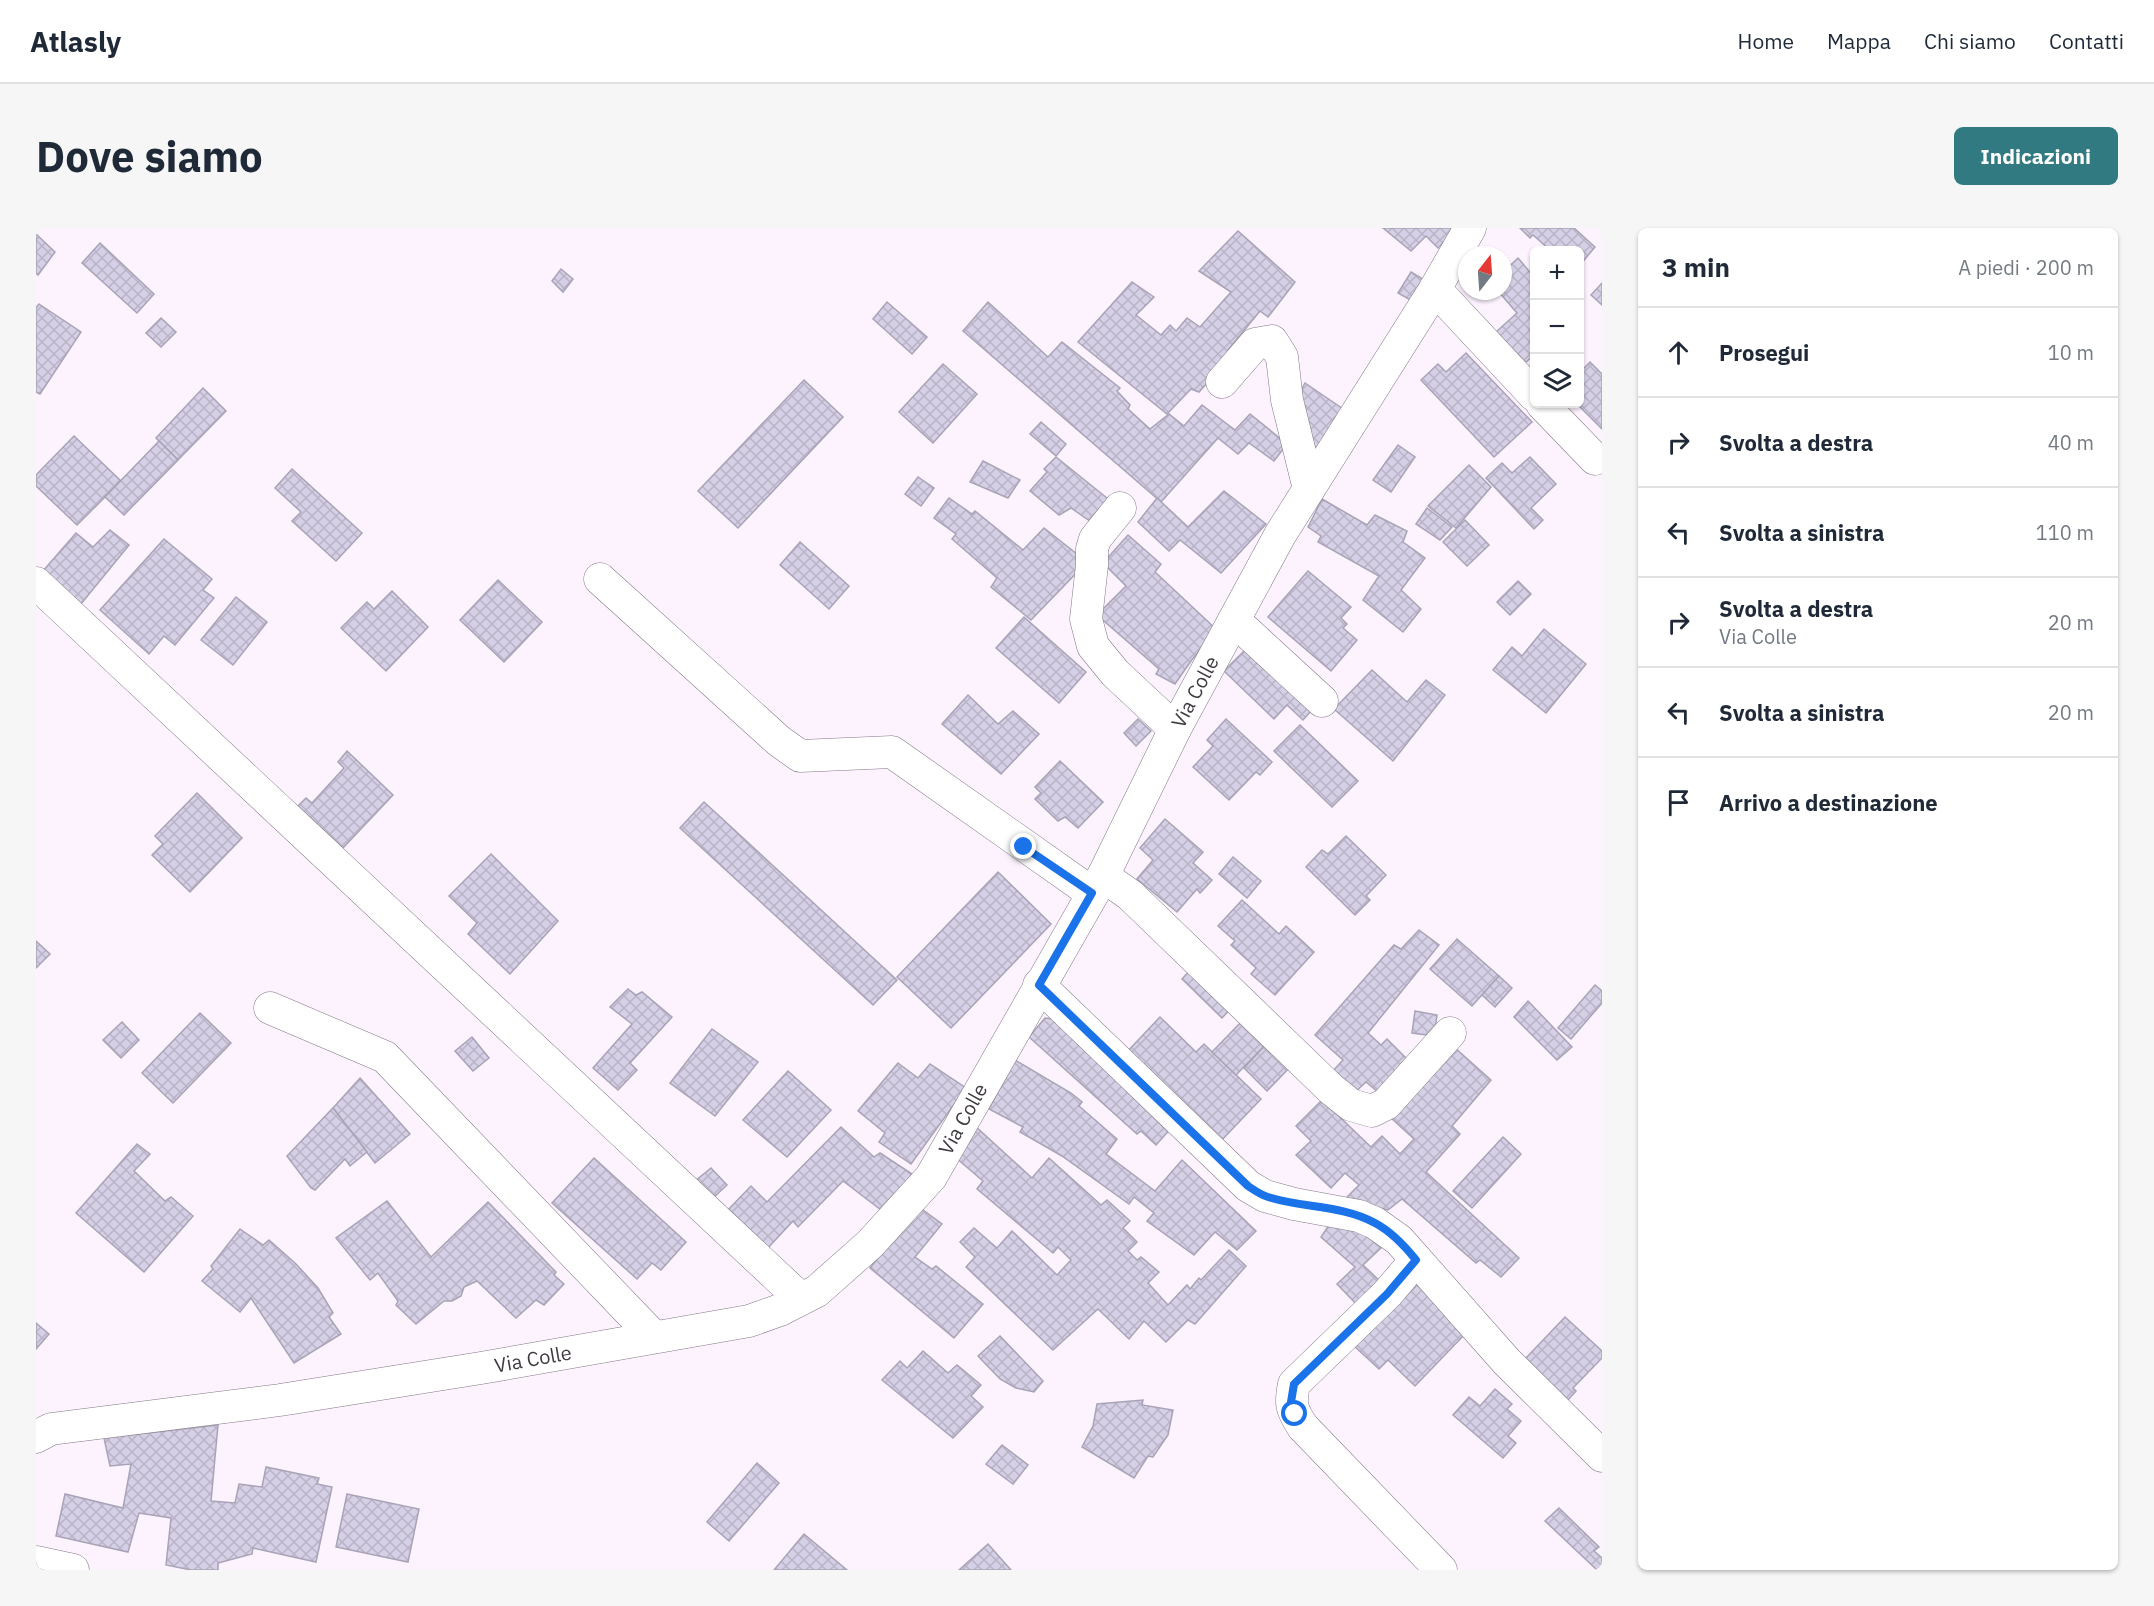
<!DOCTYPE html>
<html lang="it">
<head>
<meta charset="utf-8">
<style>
  :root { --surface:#fff; --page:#f6f6f7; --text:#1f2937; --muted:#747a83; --line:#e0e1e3; --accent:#317a81 }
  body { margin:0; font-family:"IBM Plex Sans",sans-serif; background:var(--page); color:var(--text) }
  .controls { position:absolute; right:18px; top:18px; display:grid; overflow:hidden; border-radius:9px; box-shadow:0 2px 4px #0004 }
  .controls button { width:54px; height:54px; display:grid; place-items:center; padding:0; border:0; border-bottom:2px solid var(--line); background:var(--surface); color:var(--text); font:30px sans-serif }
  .compass { position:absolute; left:1422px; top:18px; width:54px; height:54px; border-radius:50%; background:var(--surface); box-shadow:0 2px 4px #0004; rotate:17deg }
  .stop { position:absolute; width:18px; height:18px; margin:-14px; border:4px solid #1a73e8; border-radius:50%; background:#fff }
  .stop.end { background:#1a73e8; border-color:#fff; box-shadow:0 2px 6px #0008 }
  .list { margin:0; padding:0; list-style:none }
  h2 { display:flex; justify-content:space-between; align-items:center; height:78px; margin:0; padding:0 24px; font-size:26px }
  h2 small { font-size:20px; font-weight:400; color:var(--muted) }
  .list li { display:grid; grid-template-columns:39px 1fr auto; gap:18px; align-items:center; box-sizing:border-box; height:90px; padding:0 24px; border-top:2px solid var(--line) }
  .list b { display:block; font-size:22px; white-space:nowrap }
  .list p { margin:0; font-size:20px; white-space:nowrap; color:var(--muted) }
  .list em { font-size:20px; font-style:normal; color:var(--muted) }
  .icon { flex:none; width:33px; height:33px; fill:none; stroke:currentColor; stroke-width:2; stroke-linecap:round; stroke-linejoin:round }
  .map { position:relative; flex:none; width:1566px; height:1342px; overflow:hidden; border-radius:9px }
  header { display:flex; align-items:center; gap:36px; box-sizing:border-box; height:84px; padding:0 30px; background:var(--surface); border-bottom:2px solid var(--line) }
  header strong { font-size:28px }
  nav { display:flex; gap:33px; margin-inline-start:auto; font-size:21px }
  .intro { display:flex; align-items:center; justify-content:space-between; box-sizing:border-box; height:144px; padding:0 36px }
  h1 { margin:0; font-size:42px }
  .button { padding:15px 27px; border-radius:9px; background:var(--accent); color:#fff; font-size:21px; font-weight:700 }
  main { display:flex; gap:36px; padding:0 36px }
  aside { flex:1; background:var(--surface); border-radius:9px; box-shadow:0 2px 4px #0004 }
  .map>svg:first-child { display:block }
  .building { fill:url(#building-cross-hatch); stroke:#a8a3b7; stroke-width:1.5 }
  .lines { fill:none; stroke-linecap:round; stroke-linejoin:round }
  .minor-casing { stroke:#857788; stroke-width:33 }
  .minor { stroke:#fff; stroke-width:32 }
  .route { stroke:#1a73e8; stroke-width:8 }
  .labels { text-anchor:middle; stroke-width:6; stroke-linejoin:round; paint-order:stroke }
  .street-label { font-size:20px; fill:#403a41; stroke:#fff }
</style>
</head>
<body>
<header>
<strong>Atlasly</strong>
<nav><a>Home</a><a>Mappa</a><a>Chi siamo</a><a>Contatti</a></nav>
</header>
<div class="intro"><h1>Dove siamo</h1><a class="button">Indicazioni</a></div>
<main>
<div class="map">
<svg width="1566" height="1342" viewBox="0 0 1566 1342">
  <defs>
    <pattern id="building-cross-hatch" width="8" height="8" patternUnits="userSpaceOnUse" patternTransform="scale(1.5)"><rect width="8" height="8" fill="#d5d0e5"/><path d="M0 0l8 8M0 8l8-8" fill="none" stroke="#b8b3c6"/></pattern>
  </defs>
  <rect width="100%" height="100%" fill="#fdf3ff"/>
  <g class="building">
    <path d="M1347 0H1421L1402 20 1390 8 1375 23Z"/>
    <path d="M1484 0H1538L1559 19 1544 37V22H1514L1497 7 1494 10Z"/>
    <path d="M1202 3 1259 54 1232 89 1224 83 1192 122 1197 126 1163 164 1155 161 1131 186 1042 114 1096 54 1118 69 1100 87 1125 107 1134 97 1140 103 1151 90 1164 99 1195 64 1163 43Z"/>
    <path d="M0 6 19 24 2 47 0 45Z"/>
    <path d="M64 15 118 66 101 85 46 35Z"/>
    <path d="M1482 30 1498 49V127L1488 136 1460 104 1481 85 1462 63H1467V44Z"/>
    <path d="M525 41 537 51 527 64 516 53Z"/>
    <path d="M1375 44 1390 53 1378 74 1362 65Z"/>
    <path d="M1566 55V77L1555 67Z"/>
    <path d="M851 74 891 109 876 126 837 91Z"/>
    <path d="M952 74 1012 129 1026 114 1084 160 1081 163 1094 177 1092 181 1114 201 1133 186 1148 198 1166 177 1199 202 1214 186 1251 216 1238 233 1213 215 1202 226 1182 210 1125 274 927 103Z"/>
    <path d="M3 76 45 104 4 166 0 164V80Z"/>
    <path d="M125 90 140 104 125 119 110 105Z"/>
    <path d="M1430 125 1496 194 1458 229 1385 152 1402 136 1410 144Z"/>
    <path d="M1554 134 1566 146V201L1541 176H1544V144Z"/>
    <path d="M907 136 941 166 897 215 863 184Z"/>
    <path d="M768 152 807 189 702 300 662 263Z"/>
    <path d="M1269 155 1313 185 1285 230 1271 214 1264 164Z"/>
    <path d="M167 160 190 183 142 232 120 210Z"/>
    <path d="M1005 194 1030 216 1020 228 994 206Z"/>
    <path d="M38 208 85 253 41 297 0 258V247Z"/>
    <path d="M123 213 142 232 88 287 69 269Z"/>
    <path d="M1362 217 1379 229 1355 264 1337 252Z"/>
    <path d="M1020 229 1076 274 1058 296 1035 280 1023 287 994 263 1011 244 1008 241Z"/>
    <path d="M1494 229 1520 256 1495 280 1507 292 1498 301 1450 250 1466 235 1476 245Z"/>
    <path d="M947 233 984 252 972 270 934 254Z"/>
    <path d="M1433 237 1455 259 1420 300 1392 278Z"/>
    <path d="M256 241 326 305 300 333 256 293 265 284 239 260Z"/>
    <path d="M882 249 898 260 885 278 869 266Z"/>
    <path d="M1188 263 1230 296 1185 345 1144 312 1133 323 1102 294 1121 270 1152 299Z"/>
    <path d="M913 270 936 286 939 283 987 322 1008 300 1051 334 995 392 955 359 961 350 916 311 920 306 898 290Z"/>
    <path d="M1286 271 1331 297 1339 287 1371 303 1367 314 1389 330 1365 362 1385 381 1367 404 1327 372 1343 348 1282 314 1285 308 1272 299Z"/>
    <path d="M1391 280 1416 299 1404 312 1380 296Z"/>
    <path d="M1429 292 1453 317 1431 338 1407 314Z"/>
    <path d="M74 302 93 317 45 376 7 343 40 305 57 319Z"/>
    <path d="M1092 307 1125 336 1119 344 1181 402 1155 433 1139 456 1120 446 1123 441 1061 387 1090 358 1067 335Z"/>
    <path d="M128 311 176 351 167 362 178 370 139 417 128 408 113 426 64 382Z"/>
    <path d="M764 314 813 358 793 381 744 337Z"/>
    <path d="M1272 343 1315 379 1305 390 1311 396 1307 400 1321 412 1295 443 1232 389Z"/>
    <path d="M462 352 506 394 468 434 424 392Z"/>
    <path d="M1482 353 1495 366 1474 387 1461 374Z"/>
    <path d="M356 363 392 399 350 443 305 400 331 374 338 381Z"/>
    <path d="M200 369 231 394 197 437 165 412Z"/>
    <path d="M988 389 1050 444 1023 475 960 420Z"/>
    <path d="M1508 401 1550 436 1510 485 1457 442 1476 419 1486 428Z"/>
    <path d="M1210 421 1275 483 1267 492 1251 477 1238 491 1188 443Z"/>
    <path d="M1336 442 1371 474 1390 452 1409 467 1357 533 1298 481Z"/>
    <path d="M932 467 962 496 977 483 1003 506 965 546 906 496Z"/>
    <path d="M1102 491 1115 503 1100 518 1088 505Z"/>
    <path d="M1190 491 1236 534 1224 547 1220 544 1193 572 1157 539 1177 518 1171 512Z"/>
    <path d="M1264 497 1322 553 1296 579 1238 523Z"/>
    <path d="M311 523 357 567 307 620 262 578 270 570 276 575 308 540 302 534Z"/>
    <path d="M1024 533 1067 574 1042 600 1029 589 1022 593 999 571 1005 565 999 559Z"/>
    <path d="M161 565 206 610 154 664 116 627 127 616 119 608Z"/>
    <path d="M668 574 861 752 837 777 644 600Z"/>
    <path d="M1129 591 1167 624 1157 635 1176 652 1164 665 1161 661 1141 684 1101 651 1117 632 1104 620Z"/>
    <path d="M1310 608 1350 647 1330 668 1334 672 1319 687 1270 639 1286 622 1292 626Z"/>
    <path d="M455 626 522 693 474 746 432 706 441 695 413 668Z"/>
    <path d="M1197 629 1225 653 1211 670 1183 646Z"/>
    <path d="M962 644 1015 696 915 800 861 749Z"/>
    <path d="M1206 672 1243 706 1250 698 1278 724 1239 767 1215 746 1220 740 1195 717 1199 713 1182 698Z"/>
    <path d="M1383 702 1403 717 1332 805 1345 817 1351 811 1373 833 1342 864 1330 854 1317 866 1295 845 1307 832 1279 807 1358 717 1365 721Z"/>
    <path d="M1421 711 1463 748 1436 778 1394 741Z"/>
    <path d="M0 713 14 726 0 740Z"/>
    <path d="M1157 739 1197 778 1186 790 1146 751Z"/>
    <path d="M1463 748 1476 760 1459 779 1446 767Z"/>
    <path d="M1559 757 1566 763V775L1535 811 1522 800Z"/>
    <path d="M592 761 600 767 606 764 636 789 594 835 601 842 582 862 557 840 596 796 574 779Z"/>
    <path d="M1492 773 1536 819 1521 832 1478 789Z"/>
    <path d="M1379 783 1401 787 1398 808 1376 805Z"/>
    <path d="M164 785 195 815 137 875 106 845Z"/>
    <path d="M1124 789 1160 824 1168 816 1225 871 1182 916 1089 826Z"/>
    <path d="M1009 790 1025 792 1137 898 1120 917 1105 903 1101 906 993 809Z"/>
    <path d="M1209 790 1233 813 1200 847 1176 824Z"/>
    <path d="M86 794 103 812 85 830 67 812Z"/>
    <path d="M676 801 722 834 679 888 634 855Z"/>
    <path d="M436 809 453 830 437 843 419 823Z"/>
    <path d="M1233 813 1257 836 1231 863 1208 840Z"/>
    <path d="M1418 819 1455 852 1416 898 1424 906 1390 944 1483 1030 1465 1049 1444 1032 1440 1035 1366 971 1352 982 1309 971 1323 957 1309 945 1295 960 1260 927 1275 913 1260 898 1286 872 1335 919 1346 908 1364 926 1378 911 1354 889Z"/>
    <path d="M979 832 1035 865 1046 874 1043 878 1081 911 1070 926 1119 963 1146 932 1220 1003 1201 1022 1179 1004 1158 1027 1111 993 1118 985 1098 969 1093 976 1026 928 984 904 987 899 953 881Z"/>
    <path d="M862 835 882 850 894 836 930 860 875 936 843 914 849 905 822 883Z"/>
    <path d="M752 843 795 882 751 929 707 892Z"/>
    <path d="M324 850 374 906 339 935 297 880Z"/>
    <path d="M297 880 331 924 314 938 309 931 279 962 275 960 251 928Z"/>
    <path d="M938 897 996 950 1013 930 1065 977 1071 972 1094 993 1087 1000 1101 1014 1092 1023 1101 1032 1105 1029 1123 1044 1112 1055 1132 1077 1151 1057 1154 1061 1163 1050 1165 1052 1193 1022 1210 1038 1159 1096 1152 1092 1130 1114 1108 1093 1093 1111 1062 1081 1017 1122 930 1039 939 1029 924 1014 938 1000 961 1020 976 1003 1021 1047 1035 1032 1022 1019 1017 1025 941 961 947 953 918 928Z"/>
    <path d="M805 899 838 929 844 925 876 946 849 985 807 953 762 999 757 993 730 1022 690 984 715 958 731 974Z"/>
    <path d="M1467 909 1485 926 1436 980 1417 963Z"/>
    <path d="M101 916 114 926 98 943 129 973 135 969 157 988 108 1044 40 985Z"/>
    <path d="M558 930 650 1014 625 1042 616 1035 601 1051 516 975Z"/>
    <path d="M675 940 691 957 677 970 659 953Z"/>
    <path d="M351 973 395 1029 452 974 520 1044 518 1047 528 1056 508 1077 500 1072 480 1090 441 1053 428 1059 425 1068 416 1073H408L380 1096 360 1077 362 1073 342 1045 334 1052 300 1010Z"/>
    <path d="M883 979 906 996 879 1029 896 1041 900 1038 947 1076 918 1110 834 1040Z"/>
    <path d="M1312 989 1348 1017 1327 1037 1347 1056 1324 1080 1301 1056 1319 1039 1285 1009 1295 994Z"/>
    <path d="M204 1001 227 1017 233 1012 260 1036 282 1060 297 1085 293 1089 305 1106 258 1135 215 1070 204 1084 166 1053 177 1041 175 1038Z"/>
    <path d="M1384 1054 1430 1105 1379 1158 1352 1132 1343 1141 1316 1116 1357 1081Z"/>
    <path d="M1529 1089 1566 1123V1130L1537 1160 1540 1163 1532 1172 1489 1131Z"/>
    <path d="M0 1095 13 1106 0 1121Z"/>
    <path d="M964 1108 1007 1153 998 1164 980 1160 964 1151 942 1128Z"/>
    <path d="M887 1123 912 1145 921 1137 945 1157 935 1168 947 1179 917 1210 846 1152 864 1133 871 1140Z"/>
    <path d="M1459 1161 1476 1176 1471 1181 1485 1193 1472 1208 1480 1215 1467 1230 1417 1187 1433 1169 1444 1178Z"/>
    <path d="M1107 1172 1106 1177 1137 1182 1132 1207 1117 1229 1112 1228 1098 1250 1046 1219 1057 1198 1061 1176Z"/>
    <path d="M182 1197 175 1273 199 1275 203 1256 226 1259 230 1239 283 1250 281 1256 296 1259 280 1334 217 1320 216 1326 182 1335V1342H155L130 1337 135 1290 103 1285 92 1324 20 1308 29 1266 87 1280 95 1236 74 1238 68 1210Z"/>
    <path d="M966 1217 992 1237 977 1256 950 1236Z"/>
    <path d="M721 1235 743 1255 693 1313 671 1294Z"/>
    <path d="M311 1266 383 1281 372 1334 300 1319Z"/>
    <path d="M1523 1280 1563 1319 1558 1323 1566 1330V1342H1561L1509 1293Z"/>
    <path d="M768 1306 811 1342H738Z"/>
    <path d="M952 1316 975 1342H923Z"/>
  </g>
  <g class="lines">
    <defs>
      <g id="minor">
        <path d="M1399 61 1498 167"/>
        <path d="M1186 154 1219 116 1236 113 1246 129 1251 172 1273 261"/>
        <path d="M1506 176 1559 231"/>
        <path d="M1084 280 1059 311 1056 321V337L1050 391 1057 418 1079 445 1139 501"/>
        <path d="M564 351 743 513 764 528 856 524 1056 665"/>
        <path d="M0 355 765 1071"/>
        <path d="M1198 392 1286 473"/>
        <path d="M1067 648 1094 667 1295 861 1315 877 1336 883 1350 876 1414 805"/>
        <path d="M1003 757 1212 958 1229 968 1258 976 1323 988 1339 995 1363 1012 1471 1134 1566 1228"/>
        <path d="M234 780 349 829 618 1109"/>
        <path d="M1380 1032 1351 1066 1258 1156C1254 1176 1255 1181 1267 1199L1405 1342"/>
        <path d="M0 1209 15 1201 244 1172 445 1140 713 1093 744 1082 781 1063 834 1016 895 949 1067 648 1139 501 1244 307 1399 61 1434 0"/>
        <path d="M0 1334 37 1342"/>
      </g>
    </defs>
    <use href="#minor" class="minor-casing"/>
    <use href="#minor" class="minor"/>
  </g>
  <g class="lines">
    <path class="route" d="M988 619 1056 665 1003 757 1212 958C1218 962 1225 967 1232 969 1266 980 1307 977 1339 995 1356 1004 1368 1017 1380 1032L1351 1066 1258 1156 1255 1174 1259 1186"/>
  </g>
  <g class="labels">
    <g class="street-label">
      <text transform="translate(1159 464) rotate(-62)" y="7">Via Colle</text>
      <text transform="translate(927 891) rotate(-61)" y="7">Via Colle</text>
      <text transform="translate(497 1131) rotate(-10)" y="7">Via Colle</text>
    </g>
  </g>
</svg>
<div class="controls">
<button>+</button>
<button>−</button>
<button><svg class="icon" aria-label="layers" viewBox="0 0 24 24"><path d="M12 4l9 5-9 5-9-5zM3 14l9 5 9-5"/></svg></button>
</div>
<svg class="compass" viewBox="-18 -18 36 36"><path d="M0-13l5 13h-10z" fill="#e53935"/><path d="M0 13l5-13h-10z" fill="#747a83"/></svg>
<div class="stop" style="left:1259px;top:1186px"></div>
<div class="stop end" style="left:988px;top:619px"></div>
</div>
<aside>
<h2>3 min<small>A piedi · 200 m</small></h2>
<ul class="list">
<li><svg class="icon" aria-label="ahead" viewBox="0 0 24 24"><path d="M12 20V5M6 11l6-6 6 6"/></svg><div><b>Prosegui</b></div><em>10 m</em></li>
<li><svg class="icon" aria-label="right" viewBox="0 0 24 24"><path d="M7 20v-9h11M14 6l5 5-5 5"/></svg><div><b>Svolta a destra</b></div><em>40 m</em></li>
<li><svg class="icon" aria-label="left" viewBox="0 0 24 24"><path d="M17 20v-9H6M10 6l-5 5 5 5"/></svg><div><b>Svolta a sinistra</b></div><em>110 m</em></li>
<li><svg class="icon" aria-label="right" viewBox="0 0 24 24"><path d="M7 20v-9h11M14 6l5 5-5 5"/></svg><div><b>Svolta a destra</b><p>Via Colle</p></div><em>20 m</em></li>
<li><svg class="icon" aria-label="left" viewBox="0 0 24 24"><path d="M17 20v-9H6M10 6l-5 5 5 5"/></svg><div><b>Svolta a sinistra</b></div><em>20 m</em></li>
<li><svg class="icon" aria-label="arrive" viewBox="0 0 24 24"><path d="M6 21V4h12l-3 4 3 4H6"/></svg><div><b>Arrivo a destinazione</b></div></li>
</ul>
</aside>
</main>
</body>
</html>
